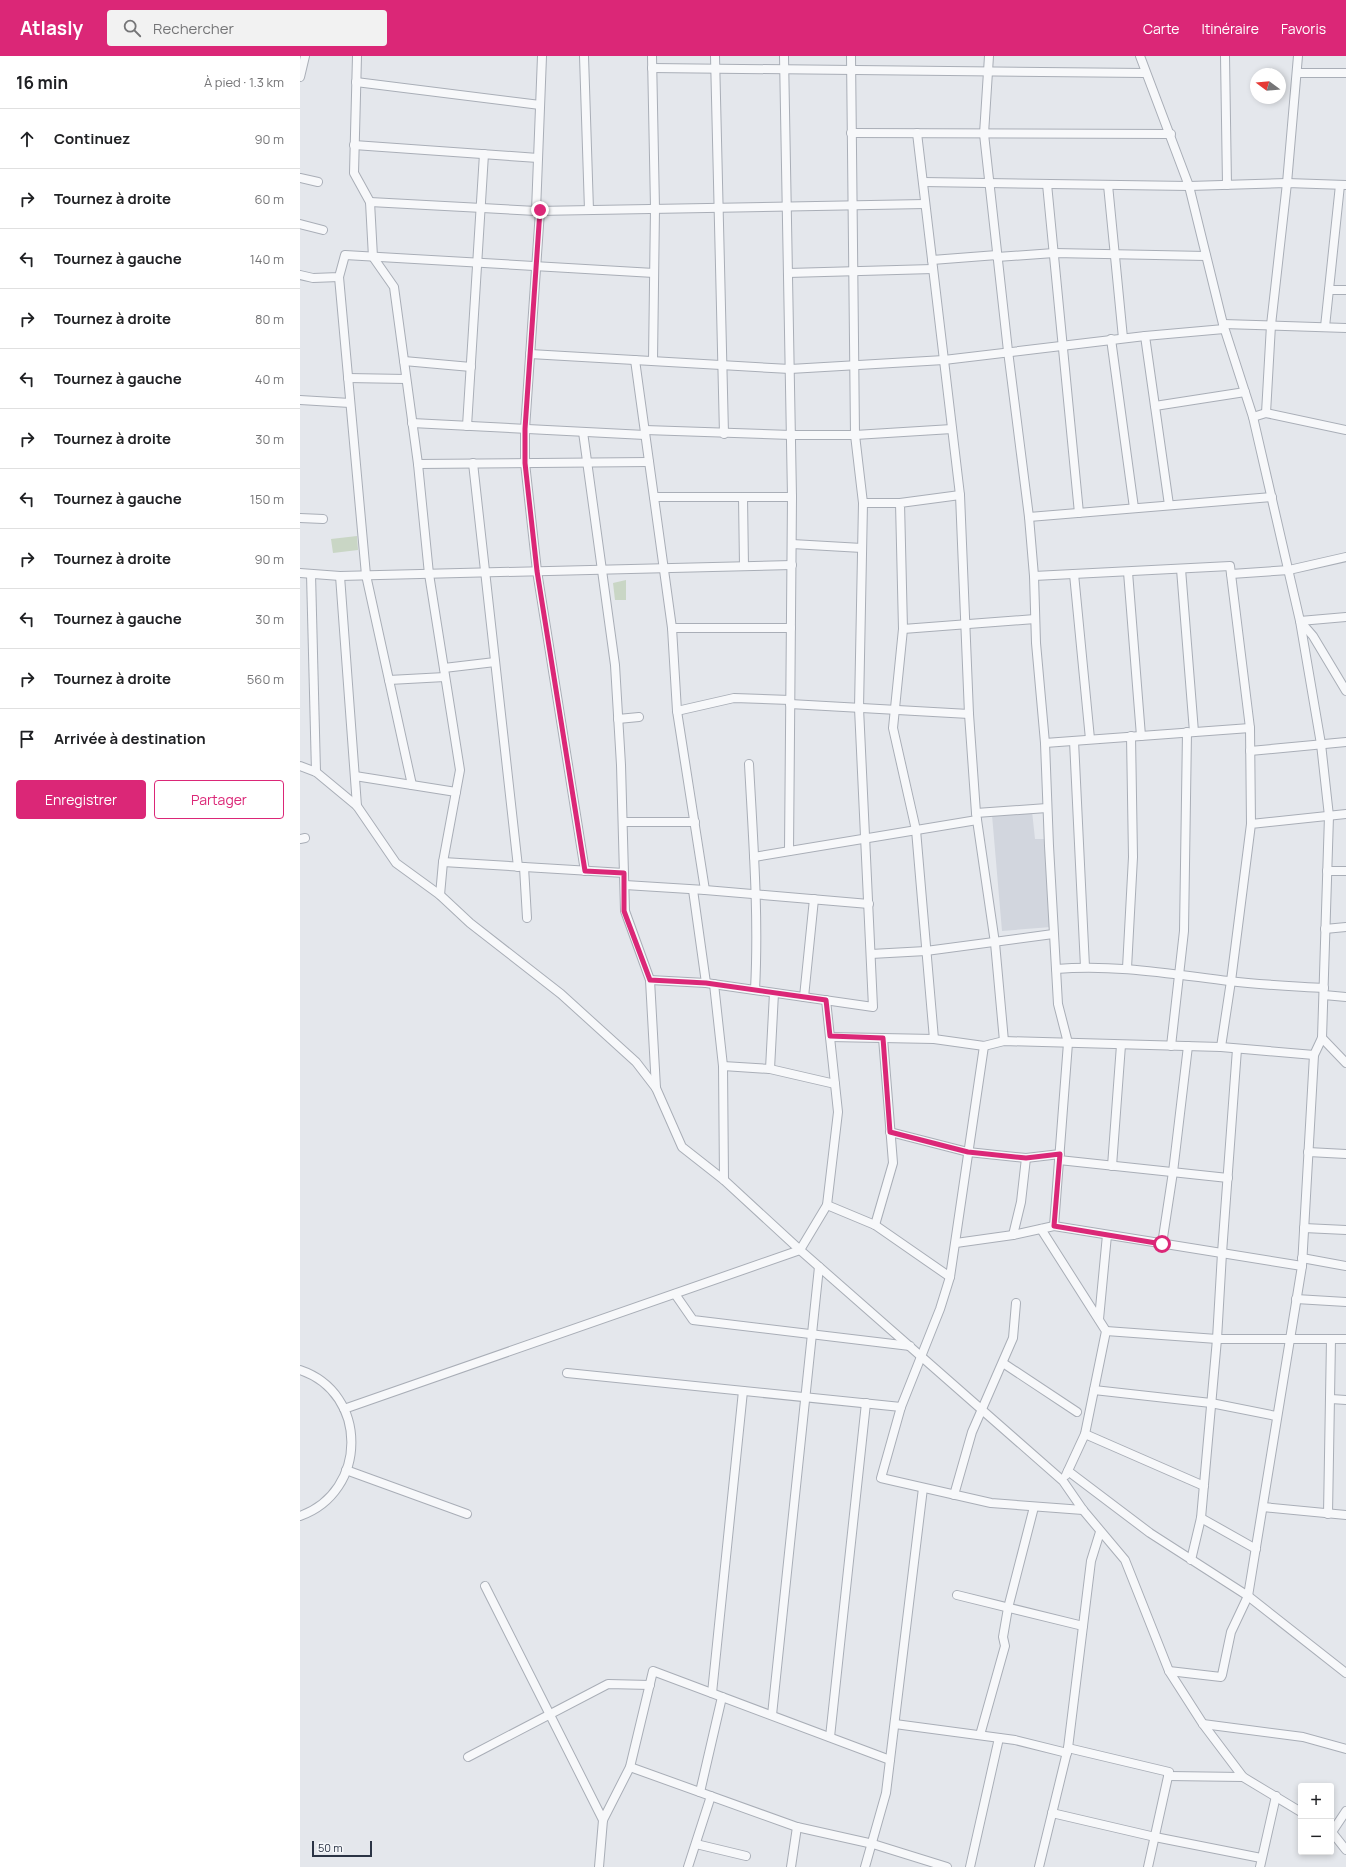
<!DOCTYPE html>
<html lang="fr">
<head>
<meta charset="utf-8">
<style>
  :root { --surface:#fff; --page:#f2f2f2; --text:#202124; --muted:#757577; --line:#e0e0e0; --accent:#db2777 }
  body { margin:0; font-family:Manrope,sans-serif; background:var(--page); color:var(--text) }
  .controls { position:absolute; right:12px; bottom:12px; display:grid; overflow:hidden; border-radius:4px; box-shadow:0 2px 6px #0003 }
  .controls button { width:36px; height:36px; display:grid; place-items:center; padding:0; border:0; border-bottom:1px solid var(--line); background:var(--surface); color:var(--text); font:20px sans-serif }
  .compass { position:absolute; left:950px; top:12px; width:36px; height:36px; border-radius:50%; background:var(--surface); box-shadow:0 2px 6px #0003; rotate:286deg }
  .scale { position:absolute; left:12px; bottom:10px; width:60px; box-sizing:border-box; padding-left:4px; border:2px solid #2b3445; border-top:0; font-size:11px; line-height:14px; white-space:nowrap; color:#2b3445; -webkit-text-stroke:3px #f4f6f9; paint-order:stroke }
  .stop { position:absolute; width:12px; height:12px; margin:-9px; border:3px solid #db2777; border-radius:50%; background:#fff }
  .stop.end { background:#db2777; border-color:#fff; box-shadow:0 1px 4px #0008 }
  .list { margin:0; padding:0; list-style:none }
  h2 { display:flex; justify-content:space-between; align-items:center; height:52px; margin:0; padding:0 16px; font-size:17px }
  h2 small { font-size:13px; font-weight:400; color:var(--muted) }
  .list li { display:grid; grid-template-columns:26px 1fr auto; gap:12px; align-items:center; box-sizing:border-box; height:60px; padding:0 16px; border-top:1px solid var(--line) }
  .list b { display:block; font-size:15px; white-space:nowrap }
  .list em { font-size:13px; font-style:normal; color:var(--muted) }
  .actions { display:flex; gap:8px; padding:12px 16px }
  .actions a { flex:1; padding:9px 0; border:1px solid var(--accent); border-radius:4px; text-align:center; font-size:14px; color:var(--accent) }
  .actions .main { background:var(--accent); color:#fff }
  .icon { flex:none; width:22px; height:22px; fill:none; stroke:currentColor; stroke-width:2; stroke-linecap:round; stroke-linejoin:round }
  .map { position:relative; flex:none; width:1046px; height:1811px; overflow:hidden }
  header { display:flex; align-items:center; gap:24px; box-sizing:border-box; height:56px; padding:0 20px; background:var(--accent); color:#fff }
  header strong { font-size:19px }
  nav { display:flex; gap:22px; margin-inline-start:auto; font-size:14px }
  .search { width:280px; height:36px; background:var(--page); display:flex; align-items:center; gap:10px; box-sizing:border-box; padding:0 14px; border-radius:4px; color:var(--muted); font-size:15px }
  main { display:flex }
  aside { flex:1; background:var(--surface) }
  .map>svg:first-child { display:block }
  .built { fill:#d2d6de }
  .green { fill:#c9d6c5 }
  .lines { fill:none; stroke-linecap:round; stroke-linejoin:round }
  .minor-casing { stroke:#a9aeb7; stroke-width:10 }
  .minor { stroke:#f7f8fa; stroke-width:8 }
  .route { stroke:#db2777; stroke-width:5 }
</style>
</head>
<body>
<header>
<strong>Atlasly</strong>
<div class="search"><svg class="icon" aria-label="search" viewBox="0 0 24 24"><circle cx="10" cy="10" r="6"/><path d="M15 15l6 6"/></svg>Rechercher</div>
<nav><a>Carte</a><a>Itinéraire</a><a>Favoris</a></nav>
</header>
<main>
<aside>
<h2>16 min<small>À pied · 1.3 km</small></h2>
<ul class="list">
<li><svg class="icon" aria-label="ahead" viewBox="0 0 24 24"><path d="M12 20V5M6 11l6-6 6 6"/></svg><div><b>Continuez</b></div><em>90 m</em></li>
<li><svg class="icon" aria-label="right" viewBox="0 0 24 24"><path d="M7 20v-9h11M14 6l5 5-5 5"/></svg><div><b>Tournez à droite</b></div><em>60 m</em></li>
<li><svg class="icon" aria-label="left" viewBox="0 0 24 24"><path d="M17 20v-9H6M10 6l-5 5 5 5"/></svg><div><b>Tournez à gauche</b></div><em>140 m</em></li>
<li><svg class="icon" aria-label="right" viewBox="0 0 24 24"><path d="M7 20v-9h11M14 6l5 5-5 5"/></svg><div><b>Tournez à droite</b></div><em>80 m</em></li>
<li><svg class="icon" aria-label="left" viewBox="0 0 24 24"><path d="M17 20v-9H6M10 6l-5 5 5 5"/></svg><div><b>Tournez à gauche</b></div><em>40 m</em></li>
<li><svg class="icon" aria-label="right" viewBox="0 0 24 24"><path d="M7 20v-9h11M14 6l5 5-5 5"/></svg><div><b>Tournez à droite</b></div><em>30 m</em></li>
<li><svg class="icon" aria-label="left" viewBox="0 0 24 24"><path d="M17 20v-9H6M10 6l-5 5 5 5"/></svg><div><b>Tournez à gauche</b></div><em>150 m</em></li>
<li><svg class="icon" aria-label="right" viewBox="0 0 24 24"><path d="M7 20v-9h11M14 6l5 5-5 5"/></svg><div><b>Tournez à droite</b></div><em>90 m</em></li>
<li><svg class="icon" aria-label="left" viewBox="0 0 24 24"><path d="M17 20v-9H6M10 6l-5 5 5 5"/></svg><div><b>Tournez à gauche</b></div><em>30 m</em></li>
<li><svg class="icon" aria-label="right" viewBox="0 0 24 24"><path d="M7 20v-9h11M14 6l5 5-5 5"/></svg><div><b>Tournez à droite</b></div><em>560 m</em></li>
<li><svg class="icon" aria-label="arrive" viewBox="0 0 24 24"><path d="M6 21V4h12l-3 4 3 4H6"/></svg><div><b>Arrivée à destination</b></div></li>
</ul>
<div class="actions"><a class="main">Enregistrer</a><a>Partager</a></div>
</aside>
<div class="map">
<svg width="1046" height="1811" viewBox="0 0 1046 1811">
  <rect width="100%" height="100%" fill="#e4e7ec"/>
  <path class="built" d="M732 755 735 783H744L751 871 702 875 692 759Z"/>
  <g class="green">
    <path d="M57 480 58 494 33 497 31 483Z"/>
    <path d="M326 524V544H315L313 527Z"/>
  </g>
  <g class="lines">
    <defs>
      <g id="minor">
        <path d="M57 0 54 117 70 146 73 201 94 231 118 408 129 518 160 714 143 806 140 839"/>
        <path d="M284 0 289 154"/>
        <path d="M352 0 355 152 353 305"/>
        <path d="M415 0 424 378"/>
        <path d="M484 0 492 441 489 795"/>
        <path d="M689 0 684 78 708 295 729 461 734 520 736 587 745 687 749 790 758 948 768 987 754 1170"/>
        <path d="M840 0 889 130 923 268 953 361 1000 565 1013 580 1046 635"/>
        <path d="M925 0 927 129"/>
        <path d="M352 12 845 17"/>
        <path d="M997 17H1046"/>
        <path d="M0 21 5 0"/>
        <path d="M56 26 240 49"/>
        <path d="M551 77 871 78"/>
        <path d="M617 77 660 439 669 658 676 757 695 887 704 985"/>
        <path d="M54 89 238 102"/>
        <path d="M0 122 18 126"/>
        <path d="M623 126 889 130 987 127 1046 129"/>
        <path d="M747 128 779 457"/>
        <path d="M808 129 823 282"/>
        <path d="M70 146 236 155 625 148"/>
        <path d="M236 155 242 0"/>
        <path d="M240 155 225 373V407L237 515 285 815"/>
        <path d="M0 168 23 174"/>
        <path d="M697 201 754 197 906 200"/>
        <path d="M632 204 697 199"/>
        <path d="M488 217 633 213"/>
        <path d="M0 219 13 222 39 221 45 199 354 217"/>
        <path d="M39 221 66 519 112 729"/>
        <path d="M1029 234H1046"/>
        <path d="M923 268 1046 272"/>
        <path d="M1025 271 1040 129"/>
        <path d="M845 280 869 449"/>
        <path d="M811 283 834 452"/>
        <path d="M230 298 490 313 644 304 845 280 924 273"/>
        <path d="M335 304 372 572 377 655 405 834"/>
        <path d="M104 305 171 311"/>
        <path d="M48 322 106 323"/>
        <path d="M0 344 50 347"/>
        <path d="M855 350 945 336"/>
        <path d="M966 357 971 269 987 127 998 0"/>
        <path d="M953 361 966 357 1046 374"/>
        <path d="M112 367 345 379"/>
        <path d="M167 370 184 98"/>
        <path d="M345 374 491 379H555L652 373"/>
        <path d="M283 376 315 609 321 709 325 855 350 924 356 1032"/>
        <path d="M173 407 218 811"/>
        <path d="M118 408 349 406"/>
        <path d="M354 441H492"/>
        <path d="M443 441 444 510"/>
        <path d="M563 447H600"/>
        <path d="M729 461 972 441"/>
        <path d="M0 462 23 463"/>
        <path d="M492 488 562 492"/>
        <path d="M881 513 894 676"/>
        <path d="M828 516 841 680"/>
        <path d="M0 517 40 520 492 509"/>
        <path d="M11 518 16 716"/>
        <path d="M774 518 790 683"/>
        <path d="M931 518 989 514 1046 501"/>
        <path d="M40 520 57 750"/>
        <path d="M734 520 930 510 950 672 951 768"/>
        <path d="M372 572H491"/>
        <path d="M603 573 735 563"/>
        <path d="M144 612 195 606"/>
        <path d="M89 624 145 621"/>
        <path d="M490 648 669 658"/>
        <path d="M377 655 434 642 490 644"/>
        <path d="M318 663 339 661"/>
        <path d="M774 685 785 911"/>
        <path d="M745 687 950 672"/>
        <path d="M950 695 1046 686"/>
        <path d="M449 708C453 783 459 859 455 934"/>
        <path d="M0 710 16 716 57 750 96 807 140 839 170 867 261 938 336 1006 356 1032 382 1091 424 1124 500 1194 763 1425 783 1454 825 1504 869 1615 903 1668 943 1721 1001 1756"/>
        <path d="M55 720 156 736"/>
        <path d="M676 757 747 752"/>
        <path d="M323 766H395"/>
        <path d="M0 783 5 782"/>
        <path d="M454 801 677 764"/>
        <path d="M143 806 324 817"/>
        <path d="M224 811 227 862"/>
        <path d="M1027 815H1046"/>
        <path d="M325 829 405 834 569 848"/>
        <path d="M393 834 406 927"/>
        <path d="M1025 873 1046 871"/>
        <path d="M571 898 626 895 753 878"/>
        <path d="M827 912 833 801 831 680"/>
        <path d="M756 913C815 908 871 918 929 925 961 929 992 930 1024 932"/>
        <path d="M350 924 406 927 573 951 559 652 563 447 555 379 551 0"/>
        <path d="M414 928 423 1010 424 1124"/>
        <path d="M1024 939 1046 941"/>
        <path d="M504 941 514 843"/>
        <path d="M530 981 634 983 684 990 704 985 921 991 1014 999"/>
        <path d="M1022 982 1046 1007"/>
        <path d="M634 983 616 774 593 672 603 573 600 447 660 439"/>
        <path d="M684 990 650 1221 640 1253 601 1351 581 1422 691 1447 783 1454"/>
        <path d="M871 990 884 875 887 676"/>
        <path d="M921 991 931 925 951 768 1046 758"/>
        <path d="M423 1010 470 1013 535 1028"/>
        <path d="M470 1013 474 937"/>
        <path d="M590 1076 668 1096 726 1102 760 1098"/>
        <path d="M1008 1096 1046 1098"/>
        <path d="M759 1104 928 1122"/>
        <path d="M812 1110 821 989"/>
        <path d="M527 1149 575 1169 650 1221"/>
        <path d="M575 1169 593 1107 583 982"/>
        <path d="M1004 1172 1046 1174"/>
        <path d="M741 1173 806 1275 785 1378 766 1419"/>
        <path d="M713 1179 721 1146 726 1102"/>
        <path d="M656 1187 713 1179 754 1170 1002 1210 948 1540 931 1576 922 1619 921 1621 869 1615"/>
        <path d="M862 1188 873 1116 888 990"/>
        <path d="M1002 1202 1046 1210"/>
        <path d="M1002 1210 1014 999 1022 982 1029 760 1021 688 1000 565 1046 561"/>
        <path d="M375 1238 393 1264 610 1290"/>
        <path d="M996 1243 1046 1246"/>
        <path d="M799 1263 807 1179"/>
        <path d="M806 1275 917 1283H1046"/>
        <path d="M703 1307 777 1356"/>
        <path d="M0 1314C69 1337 68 1436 0 1460"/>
        <path d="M267 1317 601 1351"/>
        <path d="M794 1334 911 1347 976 1360"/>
        <path d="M1031 1343 1046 1344"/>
        <path d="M44 1353 500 1194 527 1149 538 1056 526 944"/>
        <path d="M785 1378 904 1430"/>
        <path d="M46 1414 167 1458"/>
        <path d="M768 1415 850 1477 948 1540 1046 1617"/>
        <path d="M654 1439 672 1376 713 1282 716 1247"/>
        <path d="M963 1451 1046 1459"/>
        <path d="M1028 1458 1031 1283"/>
        <path d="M901 1462 956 1493"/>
        <path d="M891 1504 901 1462 917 1283 922 1197 937 993"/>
        <path d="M185 1530 303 1764"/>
        <path d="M657 1539 783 1570"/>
        <path d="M412 1637 443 1335"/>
        <path d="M472 1659 519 1211"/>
        <path d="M595 1668 715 1684 767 1697"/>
        <path d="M903 1668 1003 1681 1046 1693"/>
        <path d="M680 1679 705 1590 703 1581 708 1552 734 1451"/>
        <path d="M530 1681 566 1347"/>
        <path d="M768 1692 791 1505 800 1476"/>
        <path d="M168 1701 308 1628 350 1629"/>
        <path d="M330 1711 497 1771 573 1788 647 1811"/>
        <path d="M868 1720 943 1721"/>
        <path d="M400 1736 422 1641"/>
        <path d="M752 1757 855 1781 961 1802"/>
        <path d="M1031 1775 1046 1794"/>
        <path d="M1032 1776 1046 1755"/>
        <path d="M396 1788 446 1800"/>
        <path d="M299 1811 303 1764 330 1711 353 1615 590 1704"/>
        <path d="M388 1811 411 1740"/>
        <path d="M491 1811 497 1771"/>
        <path d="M565 1811 586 1737 623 1432"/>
        <path d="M670 1811 699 1682"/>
        <path d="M739 1811 768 1692 869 1716 848 1811"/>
        <path d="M960 1811 976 1740"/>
      </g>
    </defs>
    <use href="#minor" class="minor-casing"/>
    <use href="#minor" class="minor"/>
  </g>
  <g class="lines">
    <path class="route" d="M240 154 225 373V407L237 515 285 815 324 817V855L350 924 406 927 526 944 530 980 583 982 590 1076 668 1096 726 1102 760 1098 754 1170 862 1188"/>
  </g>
</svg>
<div class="controls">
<button>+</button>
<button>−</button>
</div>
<svg class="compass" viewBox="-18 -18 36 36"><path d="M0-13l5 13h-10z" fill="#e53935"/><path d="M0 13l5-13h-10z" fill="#757577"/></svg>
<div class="scale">50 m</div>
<div class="stop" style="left:862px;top:1188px"></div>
<div class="stop end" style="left:240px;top:154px"></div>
</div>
</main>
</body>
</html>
